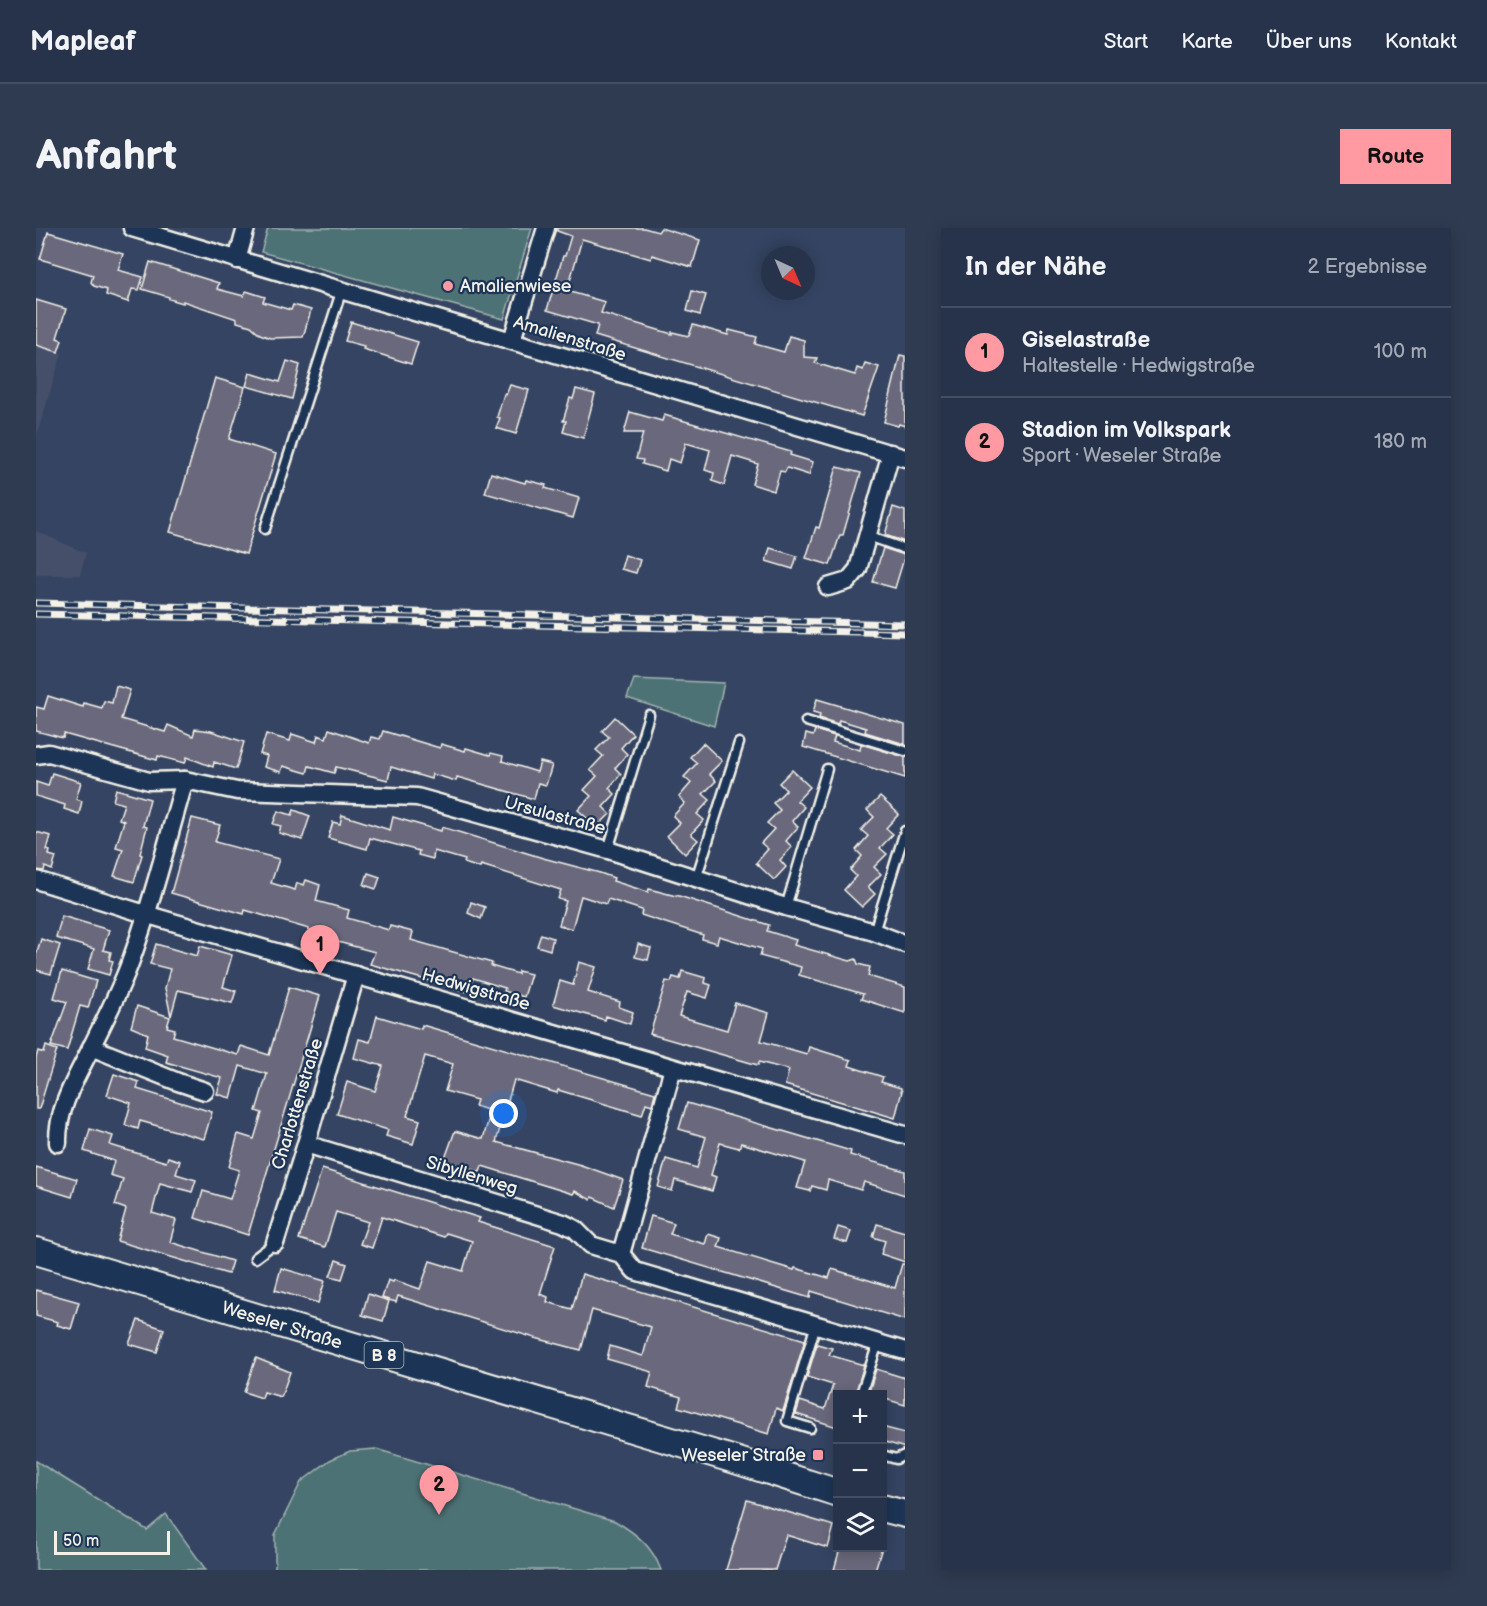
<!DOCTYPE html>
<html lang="de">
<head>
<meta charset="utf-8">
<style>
  :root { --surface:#27334a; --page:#2f3b51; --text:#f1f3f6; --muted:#a4aab5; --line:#434e62; --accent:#ff9aa2 }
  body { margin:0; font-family:"Balsamiq Sans",sans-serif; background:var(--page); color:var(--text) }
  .controls { position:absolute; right:18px; bottom:18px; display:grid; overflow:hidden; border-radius:0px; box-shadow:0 3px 15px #0003 }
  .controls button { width:54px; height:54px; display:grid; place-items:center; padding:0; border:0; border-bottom:2px solid var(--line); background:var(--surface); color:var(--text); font:30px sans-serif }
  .compass { position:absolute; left:725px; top:18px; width:54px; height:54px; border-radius:50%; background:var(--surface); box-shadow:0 3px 15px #0003; rotate:136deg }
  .scale { position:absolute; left:18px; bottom:15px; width:116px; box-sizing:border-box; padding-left:6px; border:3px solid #f4f1e8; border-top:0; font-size:16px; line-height:21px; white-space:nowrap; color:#f4f1e8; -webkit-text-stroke:4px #1d3557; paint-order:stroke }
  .you { position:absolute; left:468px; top:886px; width:21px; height:21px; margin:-15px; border:4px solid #fff; border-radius:50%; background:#1a73e8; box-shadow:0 0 0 9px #1a73e833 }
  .badge { display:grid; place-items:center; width:39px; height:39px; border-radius:50%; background:var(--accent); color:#111; font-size:20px; font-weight:700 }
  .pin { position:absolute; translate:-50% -50px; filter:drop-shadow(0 2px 3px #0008) }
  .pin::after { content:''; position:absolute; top:32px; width:21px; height:18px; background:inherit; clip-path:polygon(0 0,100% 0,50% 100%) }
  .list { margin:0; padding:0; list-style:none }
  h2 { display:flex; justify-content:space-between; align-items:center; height:78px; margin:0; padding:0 24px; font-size:26px }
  h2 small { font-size:20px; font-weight:400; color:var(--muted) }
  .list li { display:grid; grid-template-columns:39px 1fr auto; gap:18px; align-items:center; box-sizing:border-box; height:90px; padding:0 24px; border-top:2px solid var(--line) }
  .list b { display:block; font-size:22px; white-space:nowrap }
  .list p { margin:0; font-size:20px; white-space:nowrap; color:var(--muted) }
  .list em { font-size:20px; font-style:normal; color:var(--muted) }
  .icon { flex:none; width:33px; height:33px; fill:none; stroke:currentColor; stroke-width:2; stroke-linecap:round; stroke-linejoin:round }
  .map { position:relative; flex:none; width:869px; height:1342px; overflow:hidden; border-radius:0px }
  header { display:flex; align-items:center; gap:36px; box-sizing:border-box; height:84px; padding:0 30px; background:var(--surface); border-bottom:2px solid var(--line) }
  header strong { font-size:28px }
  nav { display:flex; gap:33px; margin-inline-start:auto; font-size:21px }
  .intro { display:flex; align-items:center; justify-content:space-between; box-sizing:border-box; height:144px; padding:0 36px }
  h1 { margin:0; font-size:42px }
  .button { padding:15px 27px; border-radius:0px; background:var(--accent); color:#111; font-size:21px; font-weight:700 }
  main { display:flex; gap:36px; padding:0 36px }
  aside { flex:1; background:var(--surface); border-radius:0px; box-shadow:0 3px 15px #0003 }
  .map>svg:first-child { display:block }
  .built { fill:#444f6a }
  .green { fill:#4d7274; stroke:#a0b2ae; stroke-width:1.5 }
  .building { fill:#6a687b; stroke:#f4f1e8; stroke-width:1.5 }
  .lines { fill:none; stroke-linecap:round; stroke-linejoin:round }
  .lane-casing { stroke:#f4f1e8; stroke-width:13 }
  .street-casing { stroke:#f4f1e8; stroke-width:21 }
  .primary-casing { stroke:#f4f1e8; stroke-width:30 }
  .lane { stroke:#1d3557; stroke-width:8 }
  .street { stroke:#1d3557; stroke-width:16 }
  .primary { stroke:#1d3557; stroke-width:26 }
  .rail-casing { stroke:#f4f1e8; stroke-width:7 }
  .rail { stroke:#1d3557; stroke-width:4.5; stroke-dasharray:14; stroke-linecap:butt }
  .poi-dot { fill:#ff9aa2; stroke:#1d3557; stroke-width:2 }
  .labels { text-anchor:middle; stroke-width:4.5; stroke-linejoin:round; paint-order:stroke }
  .shield { fill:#1d3557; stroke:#b4b9bc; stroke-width:1.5 }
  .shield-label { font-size:16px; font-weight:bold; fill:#f4f1e8 }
  .poi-label { font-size:18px; fill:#f4f1e8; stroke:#1d3557; text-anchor:start }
  .street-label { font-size:18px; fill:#f4f1e8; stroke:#1d3557 }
</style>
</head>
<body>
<header>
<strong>Mapleaf</strong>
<nav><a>Start</a><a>Karte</a><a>Über uns</a><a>Kontakt</a></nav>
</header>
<div class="intro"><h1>Anfahrt</h1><a class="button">Route</a></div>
<main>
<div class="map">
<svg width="869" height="1342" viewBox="0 0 869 1342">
  <rect width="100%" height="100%" fill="#344462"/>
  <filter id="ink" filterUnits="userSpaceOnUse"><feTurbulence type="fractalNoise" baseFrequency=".0167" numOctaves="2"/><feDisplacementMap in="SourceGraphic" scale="12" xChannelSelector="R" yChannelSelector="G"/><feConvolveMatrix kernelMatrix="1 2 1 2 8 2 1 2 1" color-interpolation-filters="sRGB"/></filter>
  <g filter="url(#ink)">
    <g class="built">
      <path d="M0 117 26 125 0 210Z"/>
      <path d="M0 303 50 325 44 347H0Z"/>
    </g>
    <g class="green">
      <path d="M232 0H496L468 91 225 24Z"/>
      <path d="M598 451 688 455 678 498 591 470Z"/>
      <path d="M340 1221 579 1293C601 1306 616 1318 625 1342H239V1307L265 1254 294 1232 314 1223Z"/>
      <path d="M0 1233 111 1302 130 1286 170 1342H0Z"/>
    </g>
    <g class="building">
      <path d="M521 0H608L622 4 625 0 664 12 656 39 616 27 615 31 546 11 531 63 569 74 565 85 636 106V104L653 108 657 97 692 107 693 102 721 109 719 116 748 124 753 108 768 112V129L781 130 779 135 819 147 821 140 827 142 829 135 843 139 826 188 559 108 562 97 511 82 527 28H529L535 8 521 3Z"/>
      <path d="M12 4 87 26 82 42 107 49 103 62 96 61 92 74 70 67 71 62 58 58 55 54 57 47 4 31Z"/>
      <path d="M114 34 183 55 181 61 208 68 210 63 229 69 227 74 255 82 257 77 275 82 267 109 234 110 224 106 215 98 201 94V91L147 73V75L133 71V69L106 61Z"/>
      <path d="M656 63 670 67 664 87 651 83Z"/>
      <path d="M0 72 30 81 21 110 26 112 22 124 0 117Z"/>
      <path d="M315 94 382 114 375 136 327 121 328 118 309 113Z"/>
      <path d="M864 127 869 128V198L863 196 862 198 848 194Z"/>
      <path d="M251 133 264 137 256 171 210 158 214 145 244 154Z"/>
      <path d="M179 150 209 159 193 211 240 226 210 326 134 304Z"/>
      <path d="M474 157 493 162 480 206 460 200 464 190 461 189 468 166 470 167Z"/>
      <path d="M540 161 559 166 547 210 527 204 530 193H527L534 170 537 171Z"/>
      <path d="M594 184 626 193 628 187 755 224 754 227 777 234 773 247 751 240 749 244 744 243 738 263 716 256 722 236 696 228 688 257 676 253 678 245 669 242 674 222 650 215 644 235 633 231 630 243 606 236 607 232 600 231 607 205H588Z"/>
      <path d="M801 239 825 245 807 307H804L794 337 770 330 780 299 783 300Z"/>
      <path d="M455 245 489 255 490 252 510 257 509 260 543 270 537 290 449 265Z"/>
      <path d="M857 279 869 283V314L849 307Z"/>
      <path d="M734 320 761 328 757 341 730 333Z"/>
      <path d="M847 320 869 327 859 360 837 354Z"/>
      <path d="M589 327 604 332 600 345 585 341Z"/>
      <path d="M80 458 94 462 85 491 129 504 132 497 157 508 159 501 175 503 208 514 200 541 178 534 177 539 151 529 149 535 122 528 121 532 28 506 27 510 0 503V479L8 481 12 468 47 479 48 475 66 480 68 473 76 475Z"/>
      <path d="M781 471 869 497V516L829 504 830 500 803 492 802 496 783 490 784 486 777 484Z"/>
      <path d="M579 489 597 506 585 520 591 526 579 540 585 546 573 560 579 566 567 579 574 586 561 599 542 582 555 568 548 562 561 548 554 542 567 528 560 522 573 509 566 503Z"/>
      <path d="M293 501 333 515 335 509 344 511 347 503 404 520 405 516 429 523 430 520 454 527 455 525 467 528 466 533 501 544 504 534 516 537 510 557 502 555 498 571 421 549 420 553 396 546 395 551 355 539 352 552 300 539 298 545 273 538 271 545 247 538 245 544 228 539 231 528 224 526 230 506 254 513 256 506 280 514 282 507 290 510Z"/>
      <path d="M779 502 799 508 797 514 824 522 825 516 869 529V550L767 519 770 506 777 508Z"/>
      <path d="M667 515 686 533 673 546 680 553 667 566 674 572 661 586 668 592 655 606 662 612 649 626 631 608 644 595 637 588 649 575 643 569 655 555 648 549 661 535 654 529Z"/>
      <path d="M756 542 774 559 761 573 768 579 756 593 762 599 750 613 756 619 744 632 750 639 738 652 720 635 732 621 725 615 738 601 731 595 744 582 737 575 750 562 743 555Z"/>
      <path d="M16 545 45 554 40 571 46 573 43 586 28 581 29 577 0 568V554L12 558Z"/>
      <path d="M80 561 114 571 107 598 111 599 104 626 106 627 98 654 78 648 87 621 80 619 88 593 83 591 88 576 77 573Z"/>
      <path d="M844 569 863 586 850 600 857 606 844 620 851 626 838 639 845 646 832 659 839 666 826 679 808 662 820 648 814 642 826 628 820 622 832 608 825 602 838 589 831 582Z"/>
      <path d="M258 582 274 588 266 612 243 605 245 598 237 596 242 583 256 587Z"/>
      <path d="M306 587 354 602 357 589 405 603 406 599 507 630 564 645 578 650 577 653 612 664 613 661 640 668V667L733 697 731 703 760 712 758 717 814 733 820 731 822 736 834 739 832 748 869 759V785L825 771 827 766 763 747 765 739 724 728 726 721 683 708 681 715 666 711 667 707 605 687 606 682 572 671 570 676 545 668 536 701 523 697 530 673 522 671 525 662 445 637 444 640 428 635 429 632 398 623 397 631 382 627 383 623 334 610 331 621 292 610 297 594 304 596Z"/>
      <path d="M156 590 184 597 179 614 243 631 235 655 259 662 261 655 268 657 270 652 284 657 280 673 313 682 311 690 353 702 354 698 377 704 375 712 456 735 455 738 482 746V743L495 746 488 769 468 763 469 760 437 750 432 764 334 736 339 724 272 706 273 701 209 682 208 686 135 665Z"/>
      <path d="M0 604 15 608 11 622 14 623 13 627 20 629 16 642 9 639 8 643 0 642Z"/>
      <path d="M332 645 344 649 340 661 328 657Z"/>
      <path d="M435 674 449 679 445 691 432 685Z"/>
      <path d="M26 688 73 702 67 722 75 724 73 732 77 733 73 747 52 741 58 721 20 710Z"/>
      <path d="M505 706 517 710 514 722 501 718Z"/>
      <path d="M5 711 24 717 15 746 0 742V727Z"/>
      <path d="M120 716 161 728 164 718 196 727 187 759 200 763 196 775 142 762 135 788 129 760 134 741 114 736Z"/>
      <path d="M602 716 615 720 612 732 599 729Z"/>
      <path d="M543 734 560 739 552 764 584 774 583 779 597 784 594 796 570 788 569 792 517 777 524 753 537 757Z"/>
      <path d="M26 743 60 753 52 780 44 778 31 822 15 818 31 774 18 770Z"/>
      <path d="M646 743 670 750 669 755 675 757 671 770 651 764 643 788 691 802 699 775 733 785 725 813 771 826 773 819 815 832 813 838 847 849 845 854 865 860V863H866L859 890 749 857 753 842 723 834 722 837 614 806 630 753 635 754 637 749 644 751Z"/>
      <path d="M253 759 284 768 212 1007 159 990 167 963 194 971 203 942 193 939 202 906 218 911 226 885 220 883 231 846 204 838 195 870 181 866 186 850 130 834 132 827 109 819 112 806 95 799 101 778 134 789 131 799 139 801 137 808 202 827 205 818 233 827Z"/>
      <path d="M341 788 385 801 386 797 619 865 616 877 610 875 606 887 522 862 521 865 478 852 460 914 545 937 587 952 578 979 556 969 555 972 539 963 537 966 446 938 444 944 408 933 419 903 447 911 455 883 439 878 441 872 409 863 417 836 389 828 371 888 384 892 377 916 350 908 352 902 301 886 311 854 339 863 347 838 318 830 323 811 334 814Z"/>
      <path d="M10 818 21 822 3 881H0V830L2 823 8 825Z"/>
      <path d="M78 846 103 854 101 861 176 884 168 911 104 893 102 901 89 897 95 875 71 867Z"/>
      <path d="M651 875 815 923 814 927 869 943V967L828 954 825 962 792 952 790 962 776 958 774 963 761 960 769 934 705 915 703 920 684 915 675 947 680 949 676 963 639 952 636 963 622 959 630 931 661 940 670 909 643 901Z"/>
      <path d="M54 901 77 908 74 917 130 934 132 929 144 933 140 946 160 952 156 964 124 955 116 985 140 992 134 1014 196 1033 192 1046 81 1013 90 981 79 977 87 951 74 947 78 933 48 923Z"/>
      <path d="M0 939 41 951 36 969 0 958Z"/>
      <path d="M286 941 444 990 442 994 519 1018 504 1066 512 1069 511 1074 536 1081 546 1046 769 1112 747 1183 740 1180 733 1206 642 1179 645 1169 612 1159 616 1144 571 1131 574 1118 607 1128 615 1099 583 1090 556 1082 545 1122 499 1110 362 1068 360 1074 346 1070 352 1052 357 1054 358 1052 384 1061 394 1033 427 1043 436 1013 410 1005 408 1009 346 989 336 1020 324 1016 332 994 300 984 289 1019 263 1011Z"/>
      <path d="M615 988 638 995 634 1006 669 1016 672 1006 685 1010 682 1019 758 1042 759 1040 793 1050 796 1041 859 1060 866 1036H869V1092L775 1063 774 1070 606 1020Z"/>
      <path d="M841 996 869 1004V1034L845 1026 849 1013 837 1009Z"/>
      <path d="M802 999 815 1003 811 1015 798 1011Z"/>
      <path d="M300 1032 311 1036 306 1051 294 1048Z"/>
      <path d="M245 1040 289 1053 282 1075 239 1062Z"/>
      <path d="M0 1062 43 1074 35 1101 21 1097 22 1094 0 1088Z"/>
      <path d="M332 1066 353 1073 347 1093 326 1087Z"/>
      <path d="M102 1092 128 1101 121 1124 93 1116Z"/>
      <path d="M781 1116 796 1120 793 1127 828 1137 819 1167H801V1199L760 1186 764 1173 789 1181 797 1157 771 1149Z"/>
      <path d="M220 1130 254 1144 245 1169 228 1164 226 1170 208 1164Z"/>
      <path d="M840 1141 869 1150V1177L846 1170V1167H832Z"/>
      <path d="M846 1199 869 1205V1220L846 1213Z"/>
      <path d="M711 1272 798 1298 792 1320 750 1307 739 1342H690Z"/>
      <path d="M804 1320H846L839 1342H798Z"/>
    </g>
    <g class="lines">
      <defs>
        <g id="lane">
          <path d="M229 301 306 61"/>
          <path d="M832 308 869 321"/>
          <path d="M770 493 869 523"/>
          <path d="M572 622 613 487"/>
          <path d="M660 651 703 515"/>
          <path d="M750 679 791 541"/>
          <path d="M838 704 869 603"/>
          <path d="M219 1030 239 1015"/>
          <path d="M825 1166 842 1115"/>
          <path d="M774 1200 751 1193 780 1096"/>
          <path d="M846 1227 860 1231 869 1227"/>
        </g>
        <g id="street">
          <path d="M96 0 869 230"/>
          <path d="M201 32 210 0"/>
          <path d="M476 112 510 0"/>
          <path d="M792 359 812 353 822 341 855 225"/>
          <path d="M0 527 13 525 113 553 149 552 201 563 381 569 572 622 750 679 838 704 869 716"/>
          <path d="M0 652 109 686 869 907"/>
          <path d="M55 819 142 854 169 863"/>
          <path d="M22 915C21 881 39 852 54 822 68 793 83 765 94 735 116 676 131 613 149 552"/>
          <path d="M270 916 527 995 539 1001 555 1017 585 1026 599 1043 869 1123"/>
          <path d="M239 1015 270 916 320 747"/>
          <path d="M585 1026 637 840"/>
        </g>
        <g id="primary">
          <path d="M0 1023 696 1231 802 1265"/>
          <path d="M846 1280 869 1286"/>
        </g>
      </defs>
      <use href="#lane" class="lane-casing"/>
      <use href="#street" class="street-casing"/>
      <use href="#primary" class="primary-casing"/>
      <use href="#lane" class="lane"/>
      <use href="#street" class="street"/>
      <use href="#primary" class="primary"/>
      <defs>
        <g id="rail">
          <path d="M0 375 869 396"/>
          <path d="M0 386 869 405"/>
        </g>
      </defs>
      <use href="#rail" class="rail-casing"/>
      <use href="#rail" class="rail"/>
    </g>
  </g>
  <g class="poi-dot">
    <circle cx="412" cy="58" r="6"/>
    <rect x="776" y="1221" width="12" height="12" rx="3"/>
  </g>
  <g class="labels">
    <rect class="shield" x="328.5" y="1114" width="39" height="26" rx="4.5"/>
    <g class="shield-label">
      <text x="348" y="1133">B 8</text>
    </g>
    <g class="poi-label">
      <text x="424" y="64">Amalienwiese</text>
      <text x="770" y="1233" text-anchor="end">Weseler Straße</text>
    </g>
    <g class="street-label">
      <text transform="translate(534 110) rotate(17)" y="6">Amalienstraße</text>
      <text transform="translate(519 587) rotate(15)" y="6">Ursulastraße</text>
      <text transform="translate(440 761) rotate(16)" y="6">Hedwigstraße</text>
      <text transform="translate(261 876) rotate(-73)" y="6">Charlottenstraße</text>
      <text transform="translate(436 947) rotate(17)" y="6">Sibyllenweg</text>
      <text transform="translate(246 1097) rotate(17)" y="6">Weseler Straße</text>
    </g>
  </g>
</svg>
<div class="controls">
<button>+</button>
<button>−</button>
<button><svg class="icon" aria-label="layers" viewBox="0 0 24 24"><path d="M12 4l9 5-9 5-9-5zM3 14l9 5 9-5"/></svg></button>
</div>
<svg class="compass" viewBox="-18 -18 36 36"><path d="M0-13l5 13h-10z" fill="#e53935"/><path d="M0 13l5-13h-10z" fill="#a4aab5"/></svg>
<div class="scale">50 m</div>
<div class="you"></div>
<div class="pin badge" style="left:284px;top:747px">1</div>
<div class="pin badge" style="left:403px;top:1287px">2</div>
</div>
<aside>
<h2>In der Nähe<small>2 Ergebnisse</small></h2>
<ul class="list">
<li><span class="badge">1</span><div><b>Giselastraße</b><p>Haltestelle · Hedwigstraße</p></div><em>100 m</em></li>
<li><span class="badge">2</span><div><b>Stadion im Volkspark</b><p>Sport · Weseler Straße</p></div><em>180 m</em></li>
</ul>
</aside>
</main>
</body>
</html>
